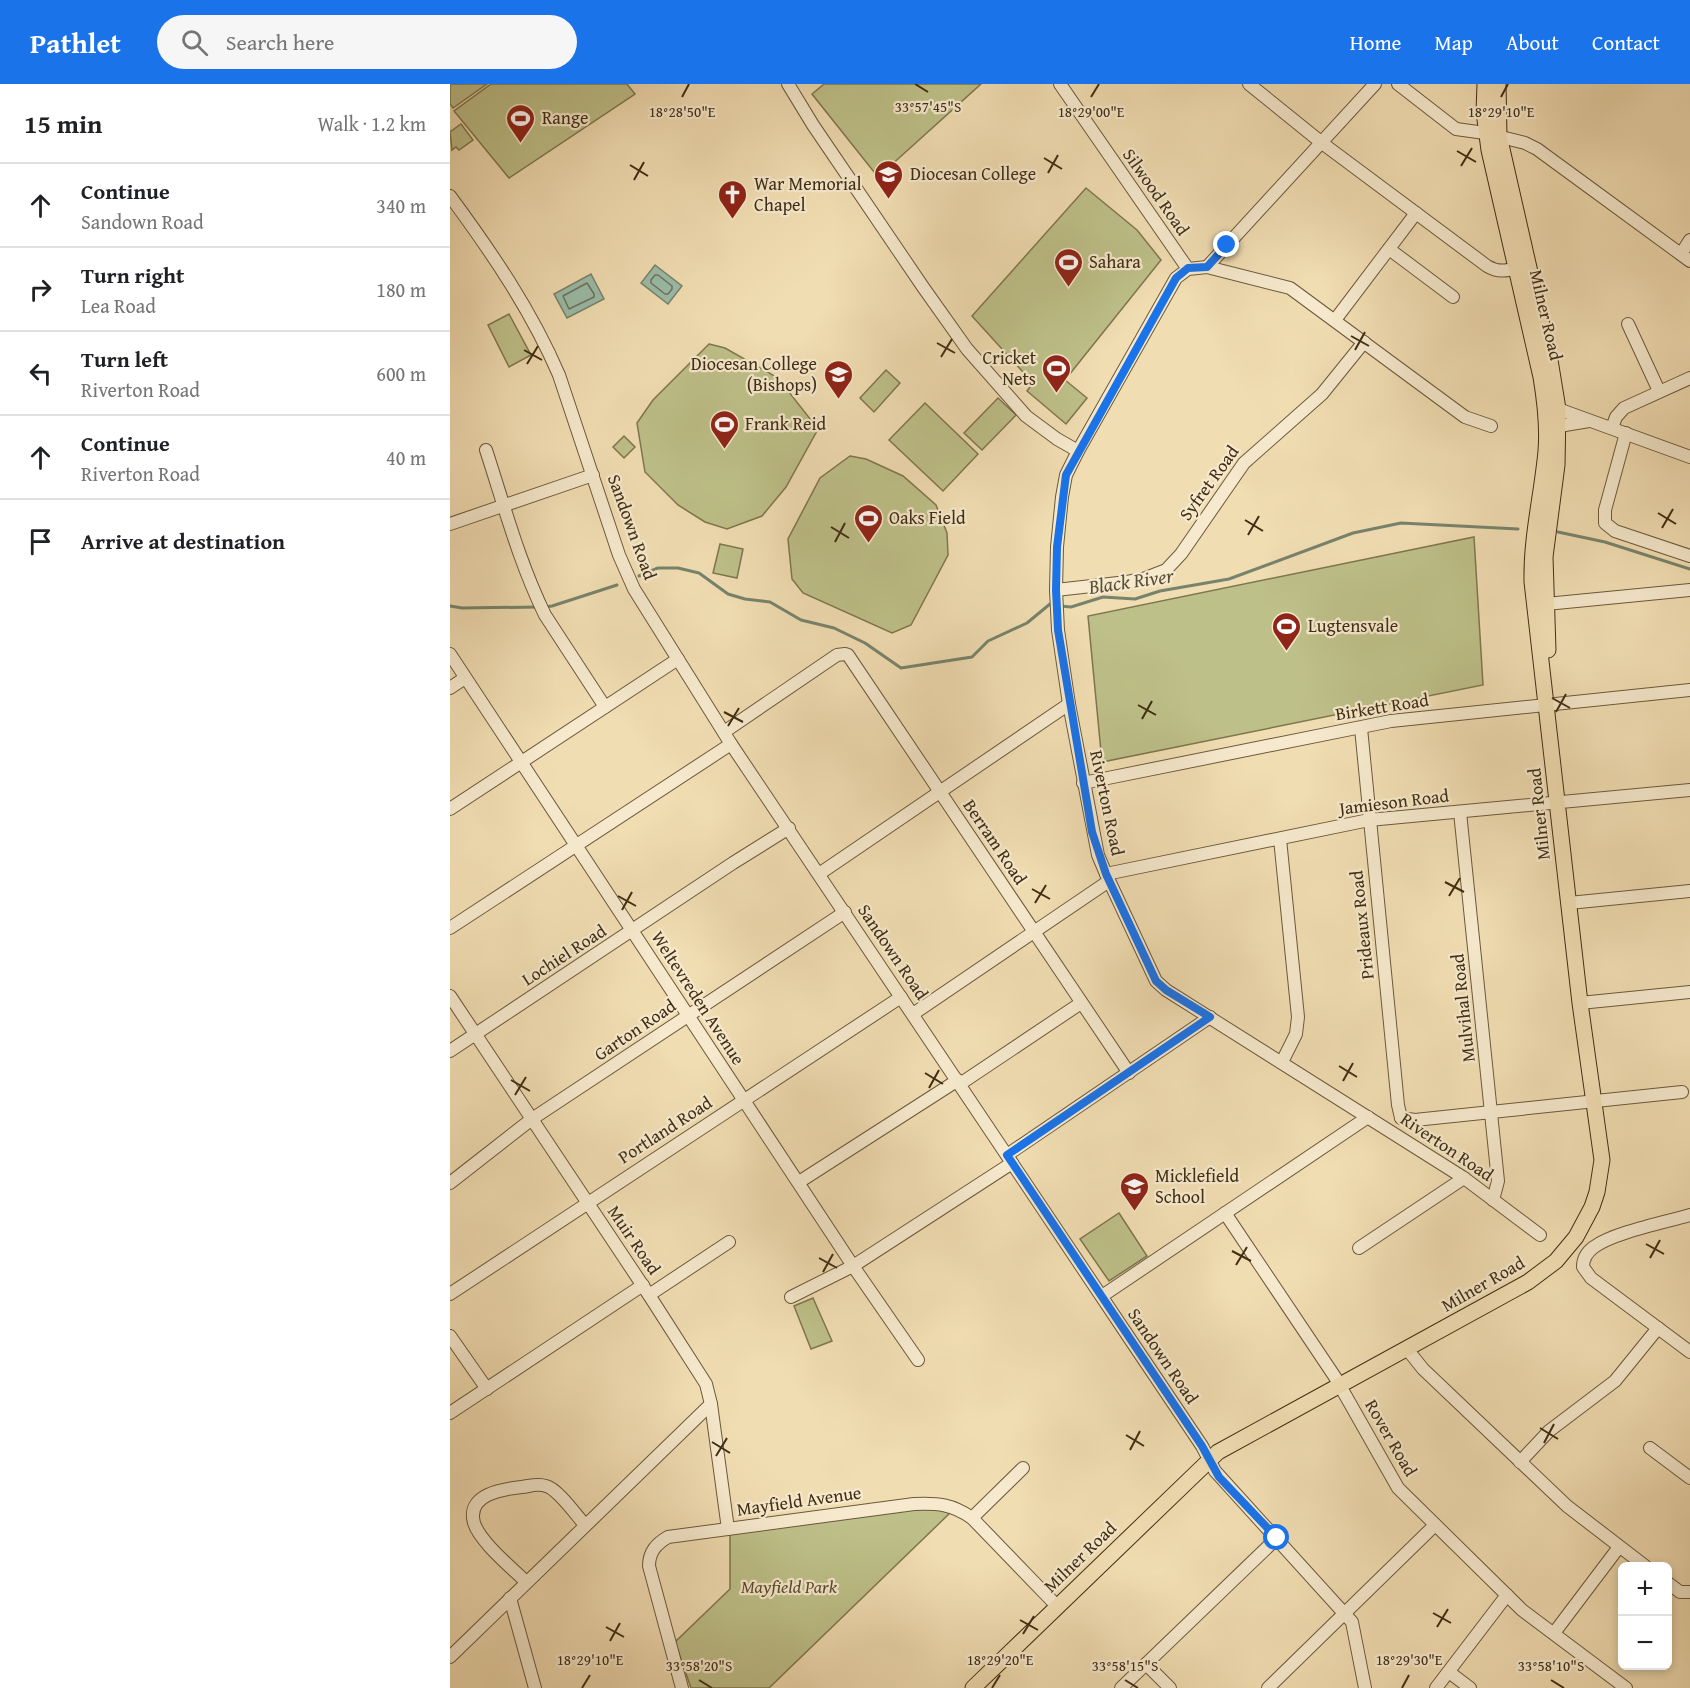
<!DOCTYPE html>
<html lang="en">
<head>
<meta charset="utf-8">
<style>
  :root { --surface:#fff; --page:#f6f6f6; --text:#202124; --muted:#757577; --line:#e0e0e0; --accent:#1a73e8 }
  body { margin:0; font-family:"Gentium Book Plus",serif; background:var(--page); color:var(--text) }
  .controls { position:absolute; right:18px; bottom:18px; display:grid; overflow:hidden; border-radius:9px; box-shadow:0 3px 9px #0003 }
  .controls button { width:54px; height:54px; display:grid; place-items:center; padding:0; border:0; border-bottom:2px solid var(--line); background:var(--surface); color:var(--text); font:30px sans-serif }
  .stop { position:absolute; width:18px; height:18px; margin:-14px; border:4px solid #1a73e8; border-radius:50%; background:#fff }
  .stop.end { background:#1a73e8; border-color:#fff; box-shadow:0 2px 6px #0008 }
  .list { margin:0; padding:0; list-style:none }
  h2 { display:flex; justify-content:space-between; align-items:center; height:78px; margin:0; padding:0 24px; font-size:26px }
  h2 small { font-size:20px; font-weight:400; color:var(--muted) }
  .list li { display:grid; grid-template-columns:39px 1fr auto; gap:18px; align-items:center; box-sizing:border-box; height:84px; padding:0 24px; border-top:2px solid var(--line) }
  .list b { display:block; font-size:22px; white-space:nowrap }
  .list p { margin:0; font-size:20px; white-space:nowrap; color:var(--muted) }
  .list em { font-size:20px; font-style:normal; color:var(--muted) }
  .icon { flex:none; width:33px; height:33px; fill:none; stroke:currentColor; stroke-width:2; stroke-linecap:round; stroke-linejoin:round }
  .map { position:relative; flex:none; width:1240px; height:1604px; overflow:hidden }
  header { display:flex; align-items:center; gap:36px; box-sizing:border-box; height:84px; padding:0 30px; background:var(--accent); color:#fff }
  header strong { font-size:28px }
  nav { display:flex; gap:33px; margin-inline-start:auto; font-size:21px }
  .search { width:420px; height:54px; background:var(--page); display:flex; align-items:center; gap:15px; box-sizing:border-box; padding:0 21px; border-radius:33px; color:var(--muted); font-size:22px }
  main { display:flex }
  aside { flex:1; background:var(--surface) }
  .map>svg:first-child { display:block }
  .green { fill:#bec089; stroke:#7f764e; stroke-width:1.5 }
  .water { fill:#9bbca8; stroke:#77836c; stroke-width:1.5 }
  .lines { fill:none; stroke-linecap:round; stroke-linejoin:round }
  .shore { stroke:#6e745e; stroke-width:1.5 }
  .stream { stroke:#77836c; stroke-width:3 }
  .minor-casing { stroke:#6c593b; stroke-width:14 }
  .major-casing { stroke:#402d13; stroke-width:17 }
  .minor { stroke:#f6e9cd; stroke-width:12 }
  .major { stroke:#f1ddb2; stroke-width:15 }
  .route { stroke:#1a73e8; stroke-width:8 }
  .ticks { fill:none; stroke:#402d13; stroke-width:2 }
  .labels { text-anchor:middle; stroke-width:4.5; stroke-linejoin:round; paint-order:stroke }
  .poi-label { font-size:18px; fill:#402d13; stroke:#f6e9cd; text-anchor:start }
  .street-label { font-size:18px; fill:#402d13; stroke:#f6e9cd }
  .park-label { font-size:18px; font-style:italic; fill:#594a2b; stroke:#f6e9cd }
  .water-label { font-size:20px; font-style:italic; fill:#575138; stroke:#f6e9cd }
  .ticks-label { font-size:15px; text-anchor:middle; fill:#402d13; stroke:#f6e9cd; stroke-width:4.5; stroke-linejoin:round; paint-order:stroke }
</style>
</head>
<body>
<header>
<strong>Pathlet</strong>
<div class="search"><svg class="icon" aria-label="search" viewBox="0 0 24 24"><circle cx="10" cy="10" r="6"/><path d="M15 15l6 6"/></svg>Search here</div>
<nav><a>Home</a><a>Map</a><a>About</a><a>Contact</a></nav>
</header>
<main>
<aside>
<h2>15 min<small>Walk · 1.2 km</small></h2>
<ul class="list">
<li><svg class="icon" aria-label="ahead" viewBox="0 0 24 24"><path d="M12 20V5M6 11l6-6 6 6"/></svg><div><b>Continue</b><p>Sandown Road</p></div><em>340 m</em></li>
<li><svg class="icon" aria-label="right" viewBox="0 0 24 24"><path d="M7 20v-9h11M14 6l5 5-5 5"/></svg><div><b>Turn right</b><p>Lea Road</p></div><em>180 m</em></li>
<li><svg class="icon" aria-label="left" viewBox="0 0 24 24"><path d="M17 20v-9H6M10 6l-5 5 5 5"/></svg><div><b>Turn left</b><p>Riverton Road</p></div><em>600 m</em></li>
<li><svg class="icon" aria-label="ahead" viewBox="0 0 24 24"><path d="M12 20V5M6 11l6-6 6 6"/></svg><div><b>Continue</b><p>Riverton Road</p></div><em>40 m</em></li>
<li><svg class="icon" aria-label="arrive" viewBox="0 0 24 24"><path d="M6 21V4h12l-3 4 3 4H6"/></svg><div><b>Arrive at destination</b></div></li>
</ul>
</aside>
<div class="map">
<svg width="1240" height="1604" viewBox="0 0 1240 1604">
  <rect width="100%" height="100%" fill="#f1ddb2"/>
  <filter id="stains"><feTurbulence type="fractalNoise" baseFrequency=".00333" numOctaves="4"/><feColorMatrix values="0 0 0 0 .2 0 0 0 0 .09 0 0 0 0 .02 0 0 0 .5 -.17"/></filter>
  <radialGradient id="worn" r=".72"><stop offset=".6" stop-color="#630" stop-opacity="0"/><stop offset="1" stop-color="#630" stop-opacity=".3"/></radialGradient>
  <g class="green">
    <path d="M0 0H37L3 24 0 20Z"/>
    <path d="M41 0H177L185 10 59 94 4 27Z"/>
    <path d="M374 0H531L428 93 362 10Z"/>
    <path d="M11 40 23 56 9 66 6 63 2 66 0 48Z"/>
    <path d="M636 104 687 146 711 176 615 296 637 314 616 340 577 307 583 299 522 232Z"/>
    <path d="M59 230 81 271 59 283 38 241Z"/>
    <path d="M259 260 275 264 328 294 368 345 336 403 312 432 277 445 255 438 228 421 195 388 187 339 203 316Z"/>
    <path d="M436 286 450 299 424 328 410 314Z"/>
    <path d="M548 314 566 331 532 366 514 349Z"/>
    <path d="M475 319 528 370 493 407 439 356Z"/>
    <path d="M174 352 185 363 174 374 163 363Z"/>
    <path d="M400 372 416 375 453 392 486 421 497 449 498 471 461 541 442 549 353 509 342 495 338 455 370 394Z"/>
    <path d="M1024 453 1033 601 652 678 638 532Z"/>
    <path d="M270 460 293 465 287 494 263 489Z"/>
    <path d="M669 1129 697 1172 659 1197 630 1155Z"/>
    <path d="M363 1214 382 1257 361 1265 344 1222Z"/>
    <path d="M477 1424 501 1428 319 1604H241L225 1558 280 1505V1450Z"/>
  </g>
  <g class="water">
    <path d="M205 181 232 202 218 220 191 199Z"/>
    <path d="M141 190 154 215 117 234 104 210Z"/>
  </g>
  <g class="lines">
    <g class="shore">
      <path d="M205 191H208L222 202V205L218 210H215L201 199V196Z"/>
      <path d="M137 199 144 210V213L119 225 113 212Z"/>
    </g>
    <g class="stream">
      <path d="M1108 448 1155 458 1240 485"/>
      <path d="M189 492 208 484H228L249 489 278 510 295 515 320 518 351 536 384 544 415 559 451 584 522 573 538 557 577 539 600 520 604 521"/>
      <path d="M0 522 12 524 88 523"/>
      <path d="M610 522 621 523 653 513 685 515 710 507 779 495 903 449 951 439 1068 445"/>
      <path d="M95 523 102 522 167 501"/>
    </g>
    <defs>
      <g id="minor">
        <path d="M338 0 363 41 473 203 517 265 576 332 607 355 628 367"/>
        <path d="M610 0 738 185"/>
        <path d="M799 0 872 59 1037 182C1050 190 1059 186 1073 182"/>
        <path d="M948 0 1006 45 1035 49 1075 59 1087 65 1240 177"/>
        <path d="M0 112C42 169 81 226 109 291L169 471 184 505 281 660 682 1258 752 1362 765 1387 902 1538 915 1604"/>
        <path d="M939 165 1003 213"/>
        <path d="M1231 170 1240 156"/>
        <path d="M757 183 925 0"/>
        <path d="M885 236 966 129"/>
        <path d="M1178 240 1209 307"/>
        <path d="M1108 325 1240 373"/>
        <path d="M1041 342 1015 333 840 204 757 183 738 185 726 194 628 367 616 391 612 413 607 463 606 506 608 546 619 620 648 771 656 790 706 897 716 906 1014 1094 1090 1151"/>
        <path d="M1109 342 1139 337"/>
        <path d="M1162 344 1166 333 1174 324 1240 294"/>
        <path d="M1176 349 1155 426V439L1165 447 1240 472"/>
        <path d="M36 366C54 421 69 478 95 531L155 623"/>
        <path d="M0 440 143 391"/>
        <path d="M606 506 677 498 693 495 716 486 731 470 794 379 872 310 914 258"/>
        <path d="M1096 520 1240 506"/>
        <path d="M0 570 403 1182 468 1276"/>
        <path d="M0 604 15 594"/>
        <path d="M911 644 948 1021 951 1034"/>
        <path d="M274 648 387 571 395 570 398 571 679 989"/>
        <path d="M633 699 941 637 1240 606"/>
        <path d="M0 725 228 575"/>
        <path d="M1010 728 1048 1097 1043 1116"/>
        <path d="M830 755 848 933 846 950 832 978"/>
        <path d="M369 790 619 620"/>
        <path d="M656 790 919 736 1240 706"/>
        <path d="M1119 819 1240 807"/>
        <path d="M0 844 281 660"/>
        <path d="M0 912 199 1211 256 1300 261 1320 278 1445"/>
        <path d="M1130 919 1240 908"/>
        <path d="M463 930 659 797"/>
        <path d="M0 967 283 779 339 744"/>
        <path d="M510 1000 631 919"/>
        <path d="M951 1034 965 1036 1232 1008"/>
        <path d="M557 1071 760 933"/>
        <path d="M349 1098 508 996"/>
        <path d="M0 1099 82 1035 395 828"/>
        <path d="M775 1129 885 1293 948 1404 1072 1526 1176 1604"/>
        <path d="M1240 1131C1216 1138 1162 1149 1144 1163 1137 1168 1133 1174 1133 1183L1141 1194 1240 1268"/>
        <path d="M909 1164 1014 1094"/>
        <path d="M0 1210 451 913"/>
        <path d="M199 1211 279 1158"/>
        <path d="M652 1212 918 1033"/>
        <path d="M341 1213 403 1182 562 1079"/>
        <path d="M0 1252 37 1305"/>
        <path d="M957 1265 973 1285 1117 1422 1195 1482"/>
        <path d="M0 1329 193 1201"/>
        <path d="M1200 1364 1240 1394"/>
        <path d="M1070 1378 1099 1347 1165 1297 1208 1244"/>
        <path d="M522 1434 573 1384"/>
        <path d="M76 1498C62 1484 30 1458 24 1439 16 1410 53 1405 72 1403 80 1402 88 1399 96 1402 108 1405 126 1431 135 1441"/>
        <path d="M1218 1499 1230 1508H1240"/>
        <path d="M60 1514 85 1604"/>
        <path d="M1104 1549 1169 1463"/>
        <path d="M0 1573 261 1320"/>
        <path d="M696 1580 720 1604"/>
        <path d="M999 1588 1020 1604"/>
        <path d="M232 1604 199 1482C199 1468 206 1460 218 1453L464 1420C488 1419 502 1420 522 1434L607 1522"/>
        <path d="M671 1604 827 1454"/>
        <path d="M818 1604 985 1441"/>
        <path d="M986 1604 1057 1511"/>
      </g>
      <g id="major">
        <path d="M1048 0 1049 52 1100 276 1108 325 1107 381 1095 473 1098 566"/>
        <path d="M523 1604 768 1368 1078 1198 1106 1177 1126 1153 1142 1123 1147 1108 1152 1076 1130 919 1082 498C1081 453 1092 411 1096 367 1098 342 1095 317 1091 293L1039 66 1034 28 1035 0"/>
      </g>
    </defs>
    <use href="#minor" class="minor-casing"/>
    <use href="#major" class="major-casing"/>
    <use href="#minor" class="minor"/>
    <use href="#major" class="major"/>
  </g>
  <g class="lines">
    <path class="route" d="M777 161 757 183 738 184 726 194 616 391 607 463 606 506 608 546 642 748 656 790 706 897 716 906 760 933 557 1071 752 1362 769 1393 827 1454"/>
  </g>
  <path class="ticks" d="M465 0 478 8M232 13 239 0M641 13 649 0M1051 13 1058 0M1007 67 1026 78M594 74 612 85M180 81 198 92M1011 82 1022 64M598 89 608 71M184 96 194 78M901 252 919 262M487 259 505 269M74 266 92 276M905 266 915 248M491 273 502 255M77 280 88 262M1208 429 1226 440M795 436 813 447M381 443 399 454M1212 444 1223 425M798 451 809 432M385 458 395 439M1102 614 1120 624M688 621 706 631M274 628 293 638M1106 628 1116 610M692 635 702 617M278 642 289 624M995 798 1014 808M582 805 600 815M168 812 186 822M999 812 1010 794M585 819 596 801M172 826 182 808M889 982 907 993M475 989 493 1000M61 996 80 1007M893 997 903 979M479 1004 489 986M65 1011 76 993M1196 1160 1214 1170M782 1167 801 1177M369 1174 387 1184M1200 1174 1210 1156M786 1181 797 1163M373 1188 383 1170M1090 1344 1108 1355M676 1351 694 1362M262 1358 280 1369M1094 1359 1104 1340M680 1366 690 1347M266 1372 277 1354M983 1529 1001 1539M570 1536 588 1546M156 1543 174 1553M987 1543 998 1525M573 1550 584 1532M160 1557 170 1539M249 1596 262 1604M675 1596 688 1604M1101 1596 1114 1604M132 1604 140 1591M542 1604 550 1591M952 1604 959 1591"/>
  <defs>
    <symbol id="stadium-pin" viewBox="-11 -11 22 30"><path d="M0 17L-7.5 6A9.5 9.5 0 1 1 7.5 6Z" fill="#8f2418" stroke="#f6e9cd"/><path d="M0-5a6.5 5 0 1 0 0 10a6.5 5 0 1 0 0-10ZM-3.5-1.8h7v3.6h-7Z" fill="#fff"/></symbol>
    <symbol id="school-pin" viewBox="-11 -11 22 30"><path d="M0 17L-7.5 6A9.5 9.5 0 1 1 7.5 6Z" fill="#8f2418" stroke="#f6e9cd"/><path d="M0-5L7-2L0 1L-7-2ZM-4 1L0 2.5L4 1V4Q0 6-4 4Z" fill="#fff"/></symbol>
    <symbol id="church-pin" viewBox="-11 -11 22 30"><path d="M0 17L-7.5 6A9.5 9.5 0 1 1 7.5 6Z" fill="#8f2418" stroke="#f6e9cd"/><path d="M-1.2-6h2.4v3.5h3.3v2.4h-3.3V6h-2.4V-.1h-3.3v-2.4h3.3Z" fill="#fff"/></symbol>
  </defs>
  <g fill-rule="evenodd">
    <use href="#stadium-pin" x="54" y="18" width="33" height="45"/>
    <use href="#school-pin" x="422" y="74" width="33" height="45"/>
    <use href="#church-pin" x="266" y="94" width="33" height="45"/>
    <use href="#stadium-pin" x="602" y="162" width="33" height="45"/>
    <use href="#stadium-pin" x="590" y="268" width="33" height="45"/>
    <use href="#school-pin" x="372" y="274" width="33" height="45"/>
    <use href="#stadium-pin" x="258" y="324" width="33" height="45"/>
    <use href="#stadium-pin" x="402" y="418" width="33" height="45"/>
    <use href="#stadium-pin" x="820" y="526" width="33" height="45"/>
    <use href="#school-pin" x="668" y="1086" width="33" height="45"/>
  </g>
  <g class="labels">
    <g class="poi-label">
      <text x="92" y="40">Range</text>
      <text x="460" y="96">Diocesan College</text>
      <text x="304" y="106">War Memorial<tspan x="304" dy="21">Chapel</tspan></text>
      <text x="639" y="184">Sahara</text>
      <text x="586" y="280" text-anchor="end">Cricket<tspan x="586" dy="21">Nets</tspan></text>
      <text x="367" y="286" text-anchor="end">Diocesan College<tspan x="367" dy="21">(Bishops)</tspan></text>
      <text x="295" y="346">Frank Reid</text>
      <text x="439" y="440">Oaks Field</text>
      <text x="858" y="548">Lugtensvale</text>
      <text x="705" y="1098">Micklefield<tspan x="705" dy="21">School</tspan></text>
    </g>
    <g class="street-label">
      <text transform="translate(706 108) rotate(55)" y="6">Silwood Road</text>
      <text transform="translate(1096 231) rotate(77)" y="6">Milner Road</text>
      <text transform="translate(759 399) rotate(-54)" y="6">Syfret Road</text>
      <text transform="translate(182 443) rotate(70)" y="6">Sandown Road</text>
      <text transform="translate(932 623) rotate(-9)" y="6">Birkett Road</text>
      <text transform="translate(944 718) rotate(-7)" y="6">Jamieson Road</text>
      <text transform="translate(657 719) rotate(78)" y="6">Riverton Road</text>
      <text transform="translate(1089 730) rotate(-96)" y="6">Milner Road</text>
      <text transform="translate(545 758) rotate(56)" y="6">Berram Road</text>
      <text transform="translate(912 841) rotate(-96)" y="6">Prideaux Road</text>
      <text transform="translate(443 868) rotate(56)" y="6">Sandown Road</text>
      <text transform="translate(114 871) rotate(-33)" y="6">Lochiel Road</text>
      <text transform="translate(248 914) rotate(57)" y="6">Weltevreden Avenue</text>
      <text transform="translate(1013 924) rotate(-96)" y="6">Mulvihal Road</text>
      <text transform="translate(185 946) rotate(-34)" y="6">Garton Road</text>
      <text transform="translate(215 1046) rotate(-33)" y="6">Portland Road</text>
      <text transform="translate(997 1063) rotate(34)" y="6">Riverton Road</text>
      <text transform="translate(184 1156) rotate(56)" y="6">Muir Road</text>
      <text transform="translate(1033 1200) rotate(-30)" y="6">Milner Road</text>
      <text transform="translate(713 1272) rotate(56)" y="6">Sandown Road</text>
      <text transform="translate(941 1354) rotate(60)" y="6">Rover Road</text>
      <text transform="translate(349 1417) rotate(-8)" y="6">Mayfield Avenue</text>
      <text transform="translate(630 1473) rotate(-44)" y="6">Milner Road</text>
    </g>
    <g class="park-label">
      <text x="339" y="1509">Mayfield Park</text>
    </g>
    <g class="water-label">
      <text transform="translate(681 497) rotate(-8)" y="7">Black River</text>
    </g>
  </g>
  <g class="ticks-label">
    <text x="478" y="28">33°57'45"S</text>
    <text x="232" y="33">18°28'50"E</text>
    <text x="641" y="33">18°29'00"E</text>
    <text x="1051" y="33">18°29'10"E</text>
    <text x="140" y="1581">18°29'10"E</text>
    <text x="550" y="1581">18°29'20"E</text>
    <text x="959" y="1581">18°29'30"E</text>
    <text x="249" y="1587">33°58'20"S</text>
    <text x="675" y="1587">33°58'15"S</text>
    <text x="1101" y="1587">33°58'10"S</text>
  </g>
  <rect width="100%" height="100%" filter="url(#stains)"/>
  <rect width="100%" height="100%" fill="url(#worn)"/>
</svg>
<div class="controls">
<button>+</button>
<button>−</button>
</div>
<div class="stop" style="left:827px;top:1454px"></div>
<div class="stop end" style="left:777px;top:161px"></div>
</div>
</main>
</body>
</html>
